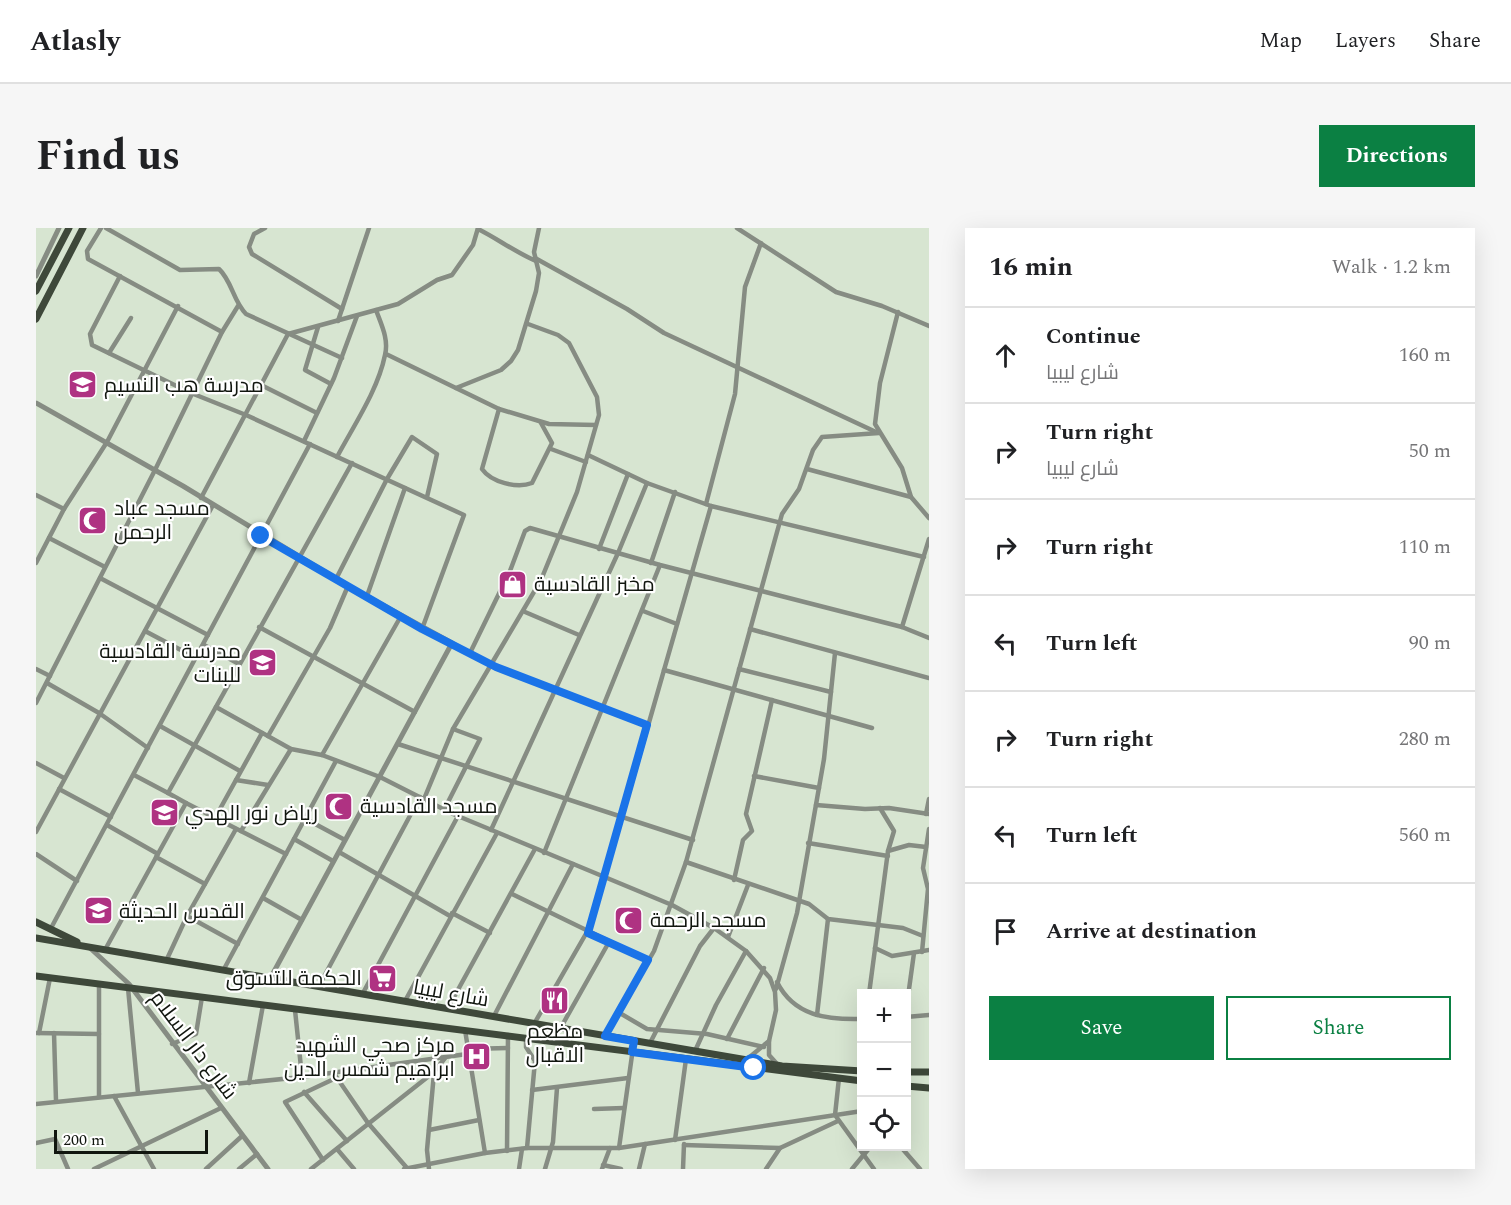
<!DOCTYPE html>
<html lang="en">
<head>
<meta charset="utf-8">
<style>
  :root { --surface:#fff; --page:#f6f6f6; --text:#202124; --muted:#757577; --line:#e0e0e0; --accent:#0b8043 }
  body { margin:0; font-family:Spectral,Cairo,serif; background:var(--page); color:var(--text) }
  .controls { position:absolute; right:18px; bottom:18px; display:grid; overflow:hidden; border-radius:0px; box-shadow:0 6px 24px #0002 }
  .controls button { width:54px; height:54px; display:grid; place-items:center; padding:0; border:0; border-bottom:2px solid var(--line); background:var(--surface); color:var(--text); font:30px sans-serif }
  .scale { position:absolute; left:18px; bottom:15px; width:154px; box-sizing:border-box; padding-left:6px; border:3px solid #11160f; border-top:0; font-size:16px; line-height:21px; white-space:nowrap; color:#11160f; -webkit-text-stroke:4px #fff; paint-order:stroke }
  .stop { position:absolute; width:18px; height:18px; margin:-14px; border:4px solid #1a73e8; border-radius:50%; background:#fff }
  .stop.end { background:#1a73e8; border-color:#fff; box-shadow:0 2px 6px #0008 }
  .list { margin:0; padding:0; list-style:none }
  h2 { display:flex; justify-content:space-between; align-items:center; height:78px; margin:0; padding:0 24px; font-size:26px }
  h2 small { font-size:20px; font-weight:400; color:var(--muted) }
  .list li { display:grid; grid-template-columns:39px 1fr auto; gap:18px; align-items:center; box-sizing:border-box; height:96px; padding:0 24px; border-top:2px solid var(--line) }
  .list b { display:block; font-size:22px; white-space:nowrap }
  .list p { margin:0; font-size:20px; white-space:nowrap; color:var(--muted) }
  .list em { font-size:20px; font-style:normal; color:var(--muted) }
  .actions { display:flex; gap:12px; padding:18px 24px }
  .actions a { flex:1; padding:14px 0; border:2px solid var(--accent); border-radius:0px; text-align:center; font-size:21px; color:var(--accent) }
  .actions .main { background:var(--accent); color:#fff }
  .icon { flex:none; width:33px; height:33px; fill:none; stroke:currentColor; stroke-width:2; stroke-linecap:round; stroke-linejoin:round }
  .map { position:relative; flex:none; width:893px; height:941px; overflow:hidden; border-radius:0px }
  header { display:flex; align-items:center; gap:36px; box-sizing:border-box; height:84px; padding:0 30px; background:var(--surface); border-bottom:2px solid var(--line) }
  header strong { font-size:28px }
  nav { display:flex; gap:33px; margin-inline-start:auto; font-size:21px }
  .intro { display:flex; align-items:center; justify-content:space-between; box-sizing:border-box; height:144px; padding:0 36px }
  h1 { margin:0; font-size:42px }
  .button { padding:15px 27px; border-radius:0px; background:var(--accent); color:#fff; font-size:21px; font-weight:700 }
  main { display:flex; gap:36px; padding:0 36px }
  aside { flex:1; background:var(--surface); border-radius:0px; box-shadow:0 6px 24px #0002 }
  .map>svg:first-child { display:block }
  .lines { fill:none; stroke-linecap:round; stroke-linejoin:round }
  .minor { stroke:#868c83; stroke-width:4.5 }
  .tertiary { stroke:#868c83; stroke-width:5 }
  .primary { stroke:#3e483a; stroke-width:7 }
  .route { stroke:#1a73e8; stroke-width:8 }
  .labels { text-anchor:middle; stroke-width:4.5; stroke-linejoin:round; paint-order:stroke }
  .poi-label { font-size:21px; fill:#11160f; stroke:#fff; text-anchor:start }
  .street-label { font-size:21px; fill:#11160f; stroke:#fff }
</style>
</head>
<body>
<header>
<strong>Atlasly</strong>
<nav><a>Map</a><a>Layers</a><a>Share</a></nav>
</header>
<div class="intro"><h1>Find us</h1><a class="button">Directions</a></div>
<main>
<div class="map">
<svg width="893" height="941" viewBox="0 0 893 941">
  <rect width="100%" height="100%" fill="#d7e5d1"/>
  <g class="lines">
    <g class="minor">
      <path d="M65 0 51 23 52 31 186 104"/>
      <path d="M70 0 144 42 183 41C196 53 197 73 210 86L306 130"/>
      <path d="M229 0 218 6 213 19 216 26 306 81"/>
      <path d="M701 0 800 64 846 78 893 98"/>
      <path d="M442 1C462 11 479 24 500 33"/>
      <path d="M499 30 591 81 628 105 840 204"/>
      <path d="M84 48 54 106 56 117 155 165 210 187 428 287 386 401"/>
      <path d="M862 84 844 155 839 196 866 240 875 269 893 290"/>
      <path d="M302 93 333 0"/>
      <path d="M282 99 269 142 295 156"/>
      <path d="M73 125 95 90"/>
      <path d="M350 126 463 181 513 196 560 197"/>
      <path d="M225 157 281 185"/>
      <path d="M420 160 465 142 475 133 482 122 500 63 503 45 498 24 503 0"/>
      <path d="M463 181 446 241C455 254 481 261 496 255L516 215 505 195"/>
      <path d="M268 213 298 150 321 88"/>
      <path d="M515 221 550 234"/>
      <path d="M552 227 611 255 675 278 888 329"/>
      <path d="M301 229C318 197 342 162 349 127 353 111 345 96 340 82"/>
      <path d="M771 241 875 269"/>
      <path d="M0 267 28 281"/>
      <path d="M165 270 252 106 362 76 401 52 416 47 437 17 442 0"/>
      <path d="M670 276 699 166 709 59 725 15"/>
      <path d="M13 310 69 339"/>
      <path d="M563 321 592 246"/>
      <path d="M0 335 28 281 71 214 142 78"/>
      <path d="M615 335 639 264"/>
      <path d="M64 350 172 407"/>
      <path d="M300 351 351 251 376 209 401 226 391 269"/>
      <path d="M331 368 369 260"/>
      <path d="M607 383 641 396"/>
      <path d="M489 384 543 407"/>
      <path d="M223 399 379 484"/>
      <path d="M866 399 893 311"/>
      <path d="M714 401 893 450"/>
      <path d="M109 403 160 430"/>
      <path d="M416 415 460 439 611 497"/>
      <path d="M168 417 203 436"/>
      <path d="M434 425 474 343 489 303 494 300 624 337 866 399 893 410"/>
      <path d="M0 441 14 448"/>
      <path d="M703 441 795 464"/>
      <path d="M628 442 836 500"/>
      <path d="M11 455 63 485 112 520"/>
      <path d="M0 475 119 242 186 104 202 78"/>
      <path d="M180 479 255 521 286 527 344 549 417 586 636 677 678 700 710 723 734 750 739 764 740 782 733 813"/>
      <path d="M124 498 204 543"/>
      <path d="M232 508 294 400 312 358"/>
      <path d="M362 516 657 612"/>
      <path d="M286 527 365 388"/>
      <path d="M0 535 28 550"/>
      <path d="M98 547 132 565"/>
      <path d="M718 548 783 560"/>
      <path d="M200 552 232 557"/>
      <path d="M23 561 75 589"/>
      <path d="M388 571 417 501 505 352 541 264 563 187 561 169 533 115 522 107 492 96"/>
      <path d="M150 575 250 626"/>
      <path d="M780 577 829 581 853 580 893 586"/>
      <path d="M408 582 444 511 417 501"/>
      <path d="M890 586 893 571"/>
      <path d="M179 590 226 505"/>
      <path d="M268 590 309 612"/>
      <path d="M71 597 122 626"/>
      <path d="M455 602 582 325 611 255"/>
      <path d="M205 603 255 521"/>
      <path d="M0 604 177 277"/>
      <path d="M258 611 297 633"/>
      <path d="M772 615 852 628"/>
      <path d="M852 623 873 617 890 619"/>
      <path d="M303 624 414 688"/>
      <path d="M508 625 624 337"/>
      <path d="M0 626 41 653"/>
      <path d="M120 629 169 656"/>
      <path d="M650 634 773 676 792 691 867 700 887 708"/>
      <path d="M698 652 707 612 716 603 710 586 736 472"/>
      <path d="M476 666 612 732"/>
      <path d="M227 670 266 692"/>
      <path d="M416 685 454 705"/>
      <path d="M151 688 202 716"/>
      <path d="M14 702 274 216"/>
      <path d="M692 709 712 657"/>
      <path d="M70 720 150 575 132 565 316 235"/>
      <path d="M839 720 856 728 893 722"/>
      <path d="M886 724 892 661 887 640 893 601"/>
      <path d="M131 731 151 688 200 601"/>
      <path d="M188 741 300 533"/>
      <path d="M741 754C758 788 791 792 826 791"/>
      <path d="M283 758 384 569"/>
      <path d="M92 760 102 865"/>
      <path d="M740 761 761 685 788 531 799 425"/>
      <path d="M327 765 422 588"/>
      <path d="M833 766 852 623 858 603 844 580"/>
      <path d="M369 773 461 605"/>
      <path d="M412 780 499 621"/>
      <path d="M259 782 266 849"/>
      <path d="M870 783 878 725"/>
      <path d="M582 784 611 801 671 806 728 819"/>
      <path d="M781 787 792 691"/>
      <path d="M458 788 537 636"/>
      <path d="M870 789 893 787"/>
      <path d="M498 796 555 697 675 278"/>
      <path d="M524 801 573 714"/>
      <path d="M429 802 449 925"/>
      <path d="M0 805 63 806"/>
      <path d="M3 805 14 750"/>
      <path d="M18 805 20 873"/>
      <path d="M569 808 618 723 650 634 746 286 763 261 777 222 786 209 843 205"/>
      <path d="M490 809V819L499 833 491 920"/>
      <path d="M691 811 728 740"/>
      <path d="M614 815 664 718 678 700"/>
      <path d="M136 816 160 806 166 769"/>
      <path d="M431 821 472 820"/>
      <path d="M659 823 680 777 710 723"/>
      <path d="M710 832 733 813V827L742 837"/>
      <path d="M299 847 332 895 371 940"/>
      <path d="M803 850 799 887 838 941"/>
      <path d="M213 855 227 777"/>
      <path d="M496 862 592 850"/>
      <path d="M268 864 311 913"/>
      <path d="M78 868 118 941"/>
      <path d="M63 869V756"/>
      <path d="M0 876 266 849 431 826"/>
      <path d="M558 881 588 880"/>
      <path d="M393 902 443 892"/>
      <path d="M639 912 650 831"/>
      <path d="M0 915 19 911 32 941"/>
      <path d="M648 917 744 920"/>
      <path d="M864 918 884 941"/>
      <path d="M583 920 598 813"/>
      <path d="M301 921 318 941"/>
      <path d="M471 923 472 807"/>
      <path d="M287 932 249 874 300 850"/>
      <path d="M567 937 585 941"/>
      <path d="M58 941 185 880"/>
      <path d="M170 941 206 908"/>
      <path d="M203 941 221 926"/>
      <path d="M275 941 398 844 409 830"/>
      <path d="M368 941 449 925 491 920H583L826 883"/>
      <path d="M393 941 391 922 398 845"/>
      <path d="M483 941 486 921"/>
      <path d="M509 941 517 914 521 860"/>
      <path d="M566 941 574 920"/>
      <path d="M603 941 609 916"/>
      <path d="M647 941 648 916"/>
      <path d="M730 941 744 920 802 893"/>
      <path d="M816 941 835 918"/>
    </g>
    <g class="tertiary">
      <path d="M0 48 23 0"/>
      <path d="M0 175 147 258 312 358 416 415 235 749"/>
      <path d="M53 719 93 756 232 941"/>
    </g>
    <g class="primary">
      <path d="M0 63 33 0"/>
      <path d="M0 91 47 0"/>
      <path d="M0 694 41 714"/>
      <path d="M0 710 746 838 826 843"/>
      <path d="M0 748 826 853"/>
      <path d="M870 844H893"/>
      <path d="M870 858 893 860"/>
    </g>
  </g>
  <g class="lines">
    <path class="route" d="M225 308 386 401 460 439 611 497 552 705 612 732 569 808 598 813 596 824 718 840"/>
  </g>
  <defs>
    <symbol id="school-square" viewBox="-11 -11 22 22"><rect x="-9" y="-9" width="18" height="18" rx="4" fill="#af3282" stroke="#fff"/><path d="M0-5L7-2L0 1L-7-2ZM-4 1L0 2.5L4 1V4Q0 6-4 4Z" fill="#fff"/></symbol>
    <symbol id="mosque-square" viewBox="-11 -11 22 22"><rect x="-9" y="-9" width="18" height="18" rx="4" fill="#af3282" stroke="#fff"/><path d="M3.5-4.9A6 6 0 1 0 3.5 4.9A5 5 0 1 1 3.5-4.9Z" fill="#fff"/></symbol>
    <symbol id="shop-square" viewBox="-11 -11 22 22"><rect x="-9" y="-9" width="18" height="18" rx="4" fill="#af3282" stroke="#fff"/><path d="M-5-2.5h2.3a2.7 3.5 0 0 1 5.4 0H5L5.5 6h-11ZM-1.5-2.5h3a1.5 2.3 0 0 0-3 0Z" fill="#fff"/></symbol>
    <symbol id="supermarket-square" viewBox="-11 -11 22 22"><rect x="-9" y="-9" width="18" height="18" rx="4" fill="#af3282" stroke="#fff"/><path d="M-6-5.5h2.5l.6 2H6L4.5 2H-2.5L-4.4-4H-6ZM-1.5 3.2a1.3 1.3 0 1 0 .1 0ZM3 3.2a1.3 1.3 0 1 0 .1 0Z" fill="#fff"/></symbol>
    <symbol id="restaurant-square" viewBox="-11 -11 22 22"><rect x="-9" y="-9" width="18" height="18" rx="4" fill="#af3282" stroke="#fff"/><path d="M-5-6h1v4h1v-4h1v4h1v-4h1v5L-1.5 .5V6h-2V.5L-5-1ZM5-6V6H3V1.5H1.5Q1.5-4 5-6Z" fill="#fff"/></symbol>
    <symbol id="hospital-square" viewBox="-11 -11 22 22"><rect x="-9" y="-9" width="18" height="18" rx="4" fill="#af3282" stroke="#fff"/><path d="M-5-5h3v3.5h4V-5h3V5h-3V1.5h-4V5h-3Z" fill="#fff"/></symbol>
  </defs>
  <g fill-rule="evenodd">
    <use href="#school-square" x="30" y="140" width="33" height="33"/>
    <use href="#mosque-square" x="40" y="276" width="33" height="33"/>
    <use href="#shop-square" x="460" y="340" width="33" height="33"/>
    <use href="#school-square" x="210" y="418" width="33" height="33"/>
    <use href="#mosque-square" x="286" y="562" width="33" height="33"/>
    <use href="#school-square" x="112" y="568" width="33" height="33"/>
    <use href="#school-square" x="46" y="666" width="33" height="33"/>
    <use href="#mosque-square" x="576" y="676" width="33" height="33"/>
    <use href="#supermarket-square" x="330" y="734" width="33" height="33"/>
    <use href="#restaurant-square" x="502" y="756" width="33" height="33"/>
    <use href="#hospital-square" x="424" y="812" width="33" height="33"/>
  </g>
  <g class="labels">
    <g class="poi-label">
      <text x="68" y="164">مدرسة هب النسيم</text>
      <text x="78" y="287">مسجد عباد<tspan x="78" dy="24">الرحمن</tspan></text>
      <text x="498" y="363">مخبز القادسية</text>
      <text x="205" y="430" text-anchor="end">مدرسة القادسية<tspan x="205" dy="24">للبنات</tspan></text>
      <text x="324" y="585">مسجد القادسية</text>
      <text x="149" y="592">رياض نور الهدي</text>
      <text x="83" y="690">القدس الحديثة</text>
      <text x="614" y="699">مسجد الرحمة</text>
      <text x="326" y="757" text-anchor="end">الحكمة للتسوق</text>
      <text x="519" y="810" text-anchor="middle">مظعم<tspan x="519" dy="24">الاقبال</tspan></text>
      <text x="419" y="824" text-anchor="end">مركز صحي الشهيد<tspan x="419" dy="24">ابراهيم شمس الدين</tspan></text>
    </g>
    <g class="street-label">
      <text transform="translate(415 765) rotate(10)" y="7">شارع ليبيا</text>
      <text transform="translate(158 817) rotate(53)" y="7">شارع دار السلام</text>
    </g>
  </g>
</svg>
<div class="controls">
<button>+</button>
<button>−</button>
<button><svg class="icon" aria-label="locate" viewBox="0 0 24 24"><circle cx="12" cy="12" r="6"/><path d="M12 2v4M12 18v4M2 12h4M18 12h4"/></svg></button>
</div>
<div class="scale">200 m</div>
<div class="stop" style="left:718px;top:840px"></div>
<div class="stop end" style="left:225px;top:308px"></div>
</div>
<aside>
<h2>16 min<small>Walk · 1.2 km</small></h2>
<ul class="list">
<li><svg class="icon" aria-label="ahead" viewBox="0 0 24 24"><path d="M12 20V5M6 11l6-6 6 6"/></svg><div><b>Continue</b><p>شارع ليبيا</p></div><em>160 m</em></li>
<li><svg class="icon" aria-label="right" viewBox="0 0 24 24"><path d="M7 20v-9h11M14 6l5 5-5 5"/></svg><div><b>Turn right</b><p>شارع ليبيا</p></div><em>50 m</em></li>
<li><svg class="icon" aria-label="right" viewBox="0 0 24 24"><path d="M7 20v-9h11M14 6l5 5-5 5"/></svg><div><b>Turn right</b></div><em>110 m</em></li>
<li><svg class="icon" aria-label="left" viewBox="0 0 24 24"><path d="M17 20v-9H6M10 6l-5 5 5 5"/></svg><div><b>Turn left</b></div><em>90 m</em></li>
<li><svg class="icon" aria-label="right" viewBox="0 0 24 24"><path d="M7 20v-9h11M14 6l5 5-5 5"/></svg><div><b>Turn right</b></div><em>280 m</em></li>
<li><svg class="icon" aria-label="left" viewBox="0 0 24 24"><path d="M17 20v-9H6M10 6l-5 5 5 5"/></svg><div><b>Turn left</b></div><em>560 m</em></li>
<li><svg class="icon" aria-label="arrive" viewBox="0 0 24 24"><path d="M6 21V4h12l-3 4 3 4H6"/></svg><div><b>Arrive at destination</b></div></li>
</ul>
<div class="actions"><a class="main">Save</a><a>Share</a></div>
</aside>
</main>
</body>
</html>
